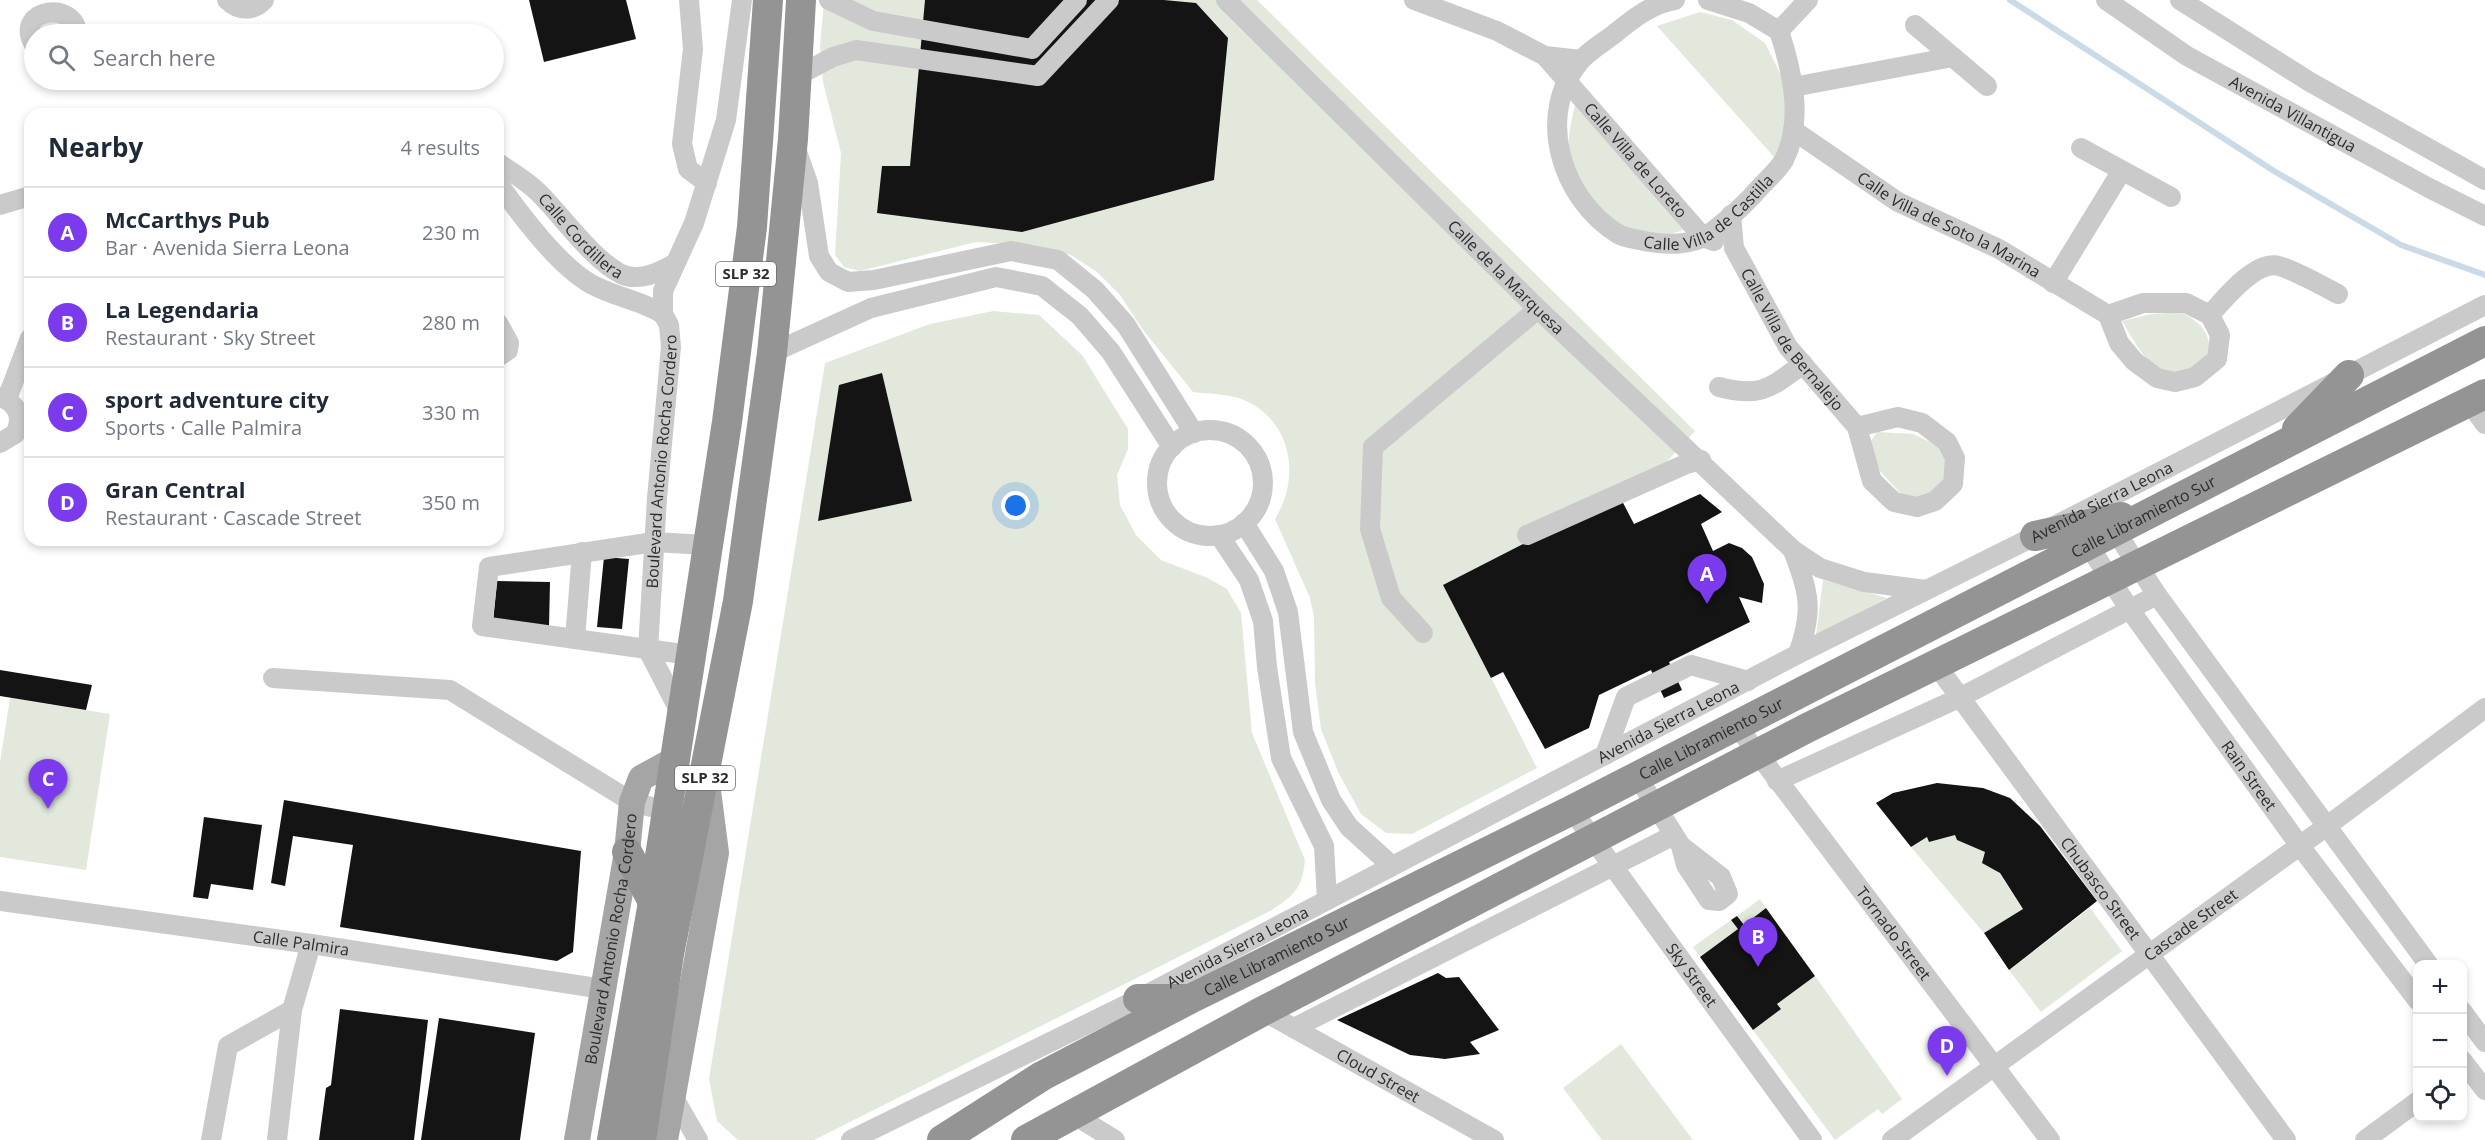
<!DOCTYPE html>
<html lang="en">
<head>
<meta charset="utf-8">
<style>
  :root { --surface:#fff; --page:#f2f2f3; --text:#1f2937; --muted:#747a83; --line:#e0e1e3; --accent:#7c3aed }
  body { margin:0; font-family:"Open Sans",sans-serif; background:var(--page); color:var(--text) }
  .controls { position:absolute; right:18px; bottom:18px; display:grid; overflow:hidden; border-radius:12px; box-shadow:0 3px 9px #0003 }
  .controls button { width:54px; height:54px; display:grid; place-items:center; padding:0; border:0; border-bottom:2px solid var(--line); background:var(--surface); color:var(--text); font:30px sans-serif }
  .you { position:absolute; left:1016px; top:506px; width:21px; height:21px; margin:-15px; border:4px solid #fff; border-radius:50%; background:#1a73e8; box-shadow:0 0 0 9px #1a73e833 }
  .badge { display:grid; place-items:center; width:39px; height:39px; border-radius:50%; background:var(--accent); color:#fff; font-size:20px; font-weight:700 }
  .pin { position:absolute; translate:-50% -50px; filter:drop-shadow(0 2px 3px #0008) }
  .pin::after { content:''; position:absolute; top:32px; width:21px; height:18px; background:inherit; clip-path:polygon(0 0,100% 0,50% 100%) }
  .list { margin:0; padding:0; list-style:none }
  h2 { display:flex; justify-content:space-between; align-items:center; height:78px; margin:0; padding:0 24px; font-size:26px }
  h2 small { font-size:20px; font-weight:400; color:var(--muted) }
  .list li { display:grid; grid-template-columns:39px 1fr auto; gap:18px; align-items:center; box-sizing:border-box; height:90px; padding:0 24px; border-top:2px solid var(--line) }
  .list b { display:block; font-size:22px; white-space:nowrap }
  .list p { margin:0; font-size:20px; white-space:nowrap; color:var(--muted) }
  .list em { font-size:20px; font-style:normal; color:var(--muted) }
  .icon { flex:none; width:33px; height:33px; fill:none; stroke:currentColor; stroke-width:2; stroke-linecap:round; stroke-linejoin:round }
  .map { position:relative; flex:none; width:2485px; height:1140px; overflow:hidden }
  .search { position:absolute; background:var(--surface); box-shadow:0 3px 9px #0003; left:24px; top:24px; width:480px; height:66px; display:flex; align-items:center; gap:15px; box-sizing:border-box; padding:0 21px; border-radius:33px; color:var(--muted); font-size:22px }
  .panel { position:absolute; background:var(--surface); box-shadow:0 3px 9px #0003; left:24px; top:108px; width:480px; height:438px; border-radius:18px }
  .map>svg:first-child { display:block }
  .green { fill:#e2e9dc }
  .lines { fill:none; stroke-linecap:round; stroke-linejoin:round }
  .stream { stroke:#cbdae7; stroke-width:6 }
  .building { fill:#141414 }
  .minor { stroke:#cacaca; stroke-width:20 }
  .major { stroke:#a5a5a5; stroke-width:26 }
  .highway { stroke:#949494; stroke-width:30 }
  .labels { text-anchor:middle; stroke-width:6; stroke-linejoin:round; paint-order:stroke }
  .shield { fill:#fff; stroke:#6c6c6c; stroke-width:1.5 }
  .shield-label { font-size:15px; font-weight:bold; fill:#2d2d2d }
  .street-label { font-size:16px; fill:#2d2d2d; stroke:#fff }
</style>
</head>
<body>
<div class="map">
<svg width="2485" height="1140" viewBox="0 0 2485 1140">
  <rect width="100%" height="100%" fill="#fff"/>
  <g class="green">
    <path d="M824 0H1257L1695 431 1661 468 1619 495 1444 585 1537 768 1412 834 1386 833 1361 814 1338 772 1321 729 1315 683 1314 617 1310 598 1275 519C1301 477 1292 421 1244 400 1229 394 1209 394 1193 392L1143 330 1120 295 1097 272 1071 255 1034 245 976 242 860 271 844 267 835 255 841 153 823 82 820 47Z"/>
    <path d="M1700 12 1732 20 1765 43 1786 85 1787 131 1775 158 1657 26Z"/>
    <path d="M51 19 65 26 66 34H39L42 26Z"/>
    <path d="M1575 105 1686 229C1677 232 1664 237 1655 236 1615 231 1580 199 1570 160 1566 143 1571 122 1575 105Z"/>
    <path d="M993 311 1039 315 1082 355 1128 429V449L1117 475 1120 505 1136 535 1161 560 1208 578 1227 589 1241 613 1252 733 1305 860C1302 889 1295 894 1272 910L814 1140H738L717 1121 709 1079 825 363 930 324Z"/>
    <path d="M2181 312C2202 324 2210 331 2210 356 2205 361 2198 368 2192 371 2157 388 2136 344 2122 321L2151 314Z"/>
    <path d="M1877 432 1913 434 1939 446 1947 465 1942 486 1922 498 1902 495 1880 471 1869 444Z"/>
    <path d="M1823 580 1887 598 1816 635Z"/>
    <path d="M10 698 110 714 86 870 0 857V762Z"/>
    <path d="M1955 835 1957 840 1985 852 2023 909 1984 933 1911 847 1927 837 1930 842Z"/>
    <path d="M1760 899 1766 908 1744 925 1737 916Z"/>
    <path d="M2090 908 2122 951 2041 1012 2009 970Z"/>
    <path d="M1731 920 1738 929 1700 957 1693 947Z"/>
    <path d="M1815 976 1902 1099 1882 1114 1878 1109 1835 1140 1753 1030 1781 1009 1777 1004Z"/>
    <path d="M1621 1044 1693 1140H1602L1563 1088Z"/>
  </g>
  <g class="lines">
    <path class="stream" d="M2010 0 2274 171 2401 245 2485 275"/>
  </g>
  <g class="building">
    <path d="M529 0H626L636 39 544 62Z"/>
    <path d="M925 0H1164L1196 3 1228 38 1214 180 1022 232 877 213 882 166H910Z"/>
    <path d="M882 373 912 501 818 521 839 385Z"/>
    <path d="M1700 494 1722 512 1701 524 1713 551 1729 543 1742 548 1752 557 1764 584 1762 603 1739 597 1750 622 1669 662 1682 690 1664 698 1651 670 1599 695 1589 728 1545 749 1503 672 1491 678 1443 585 1619 495 1634 524Z"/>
    <path d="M604 557 629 559 622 629 597 627Z"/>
    <path d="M497 581 550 582 549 627 493 623Z"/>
    <path d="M0 670 92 685 86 710 0 696Z"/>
    <path d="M1937 783 1983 788 2010 798 2040 826 2097 901 2009 970 1984 933 2023 909 2000 873 1982 863 1985 852 1957 840 1955 835 1929 842 1927 837 1911 847 1876 803 1893 793Z"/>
    <path d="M284 800 581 851 573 952 557 961 340 927 353 845 293 836 285 886 271 883Z"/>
    <path d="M204 817 262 825 253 890 211 884 208 899 193 897Z"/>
    <path d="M1766 908 1815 976 1777 1004 1781 1009 1753 1030 1700 957 1738 929 1731 920 1737 916 1744 925Z"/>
    <path d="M1438 973 1446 978 1459 977 1499 1030 1470 1042 1480 1054 1445 1059 1410 1055 1337 1020Z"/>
    <path d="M340 1009 428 1020 414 1140H319L326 1088 331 1085Z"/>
    <path d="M439 1018 535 1033 520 1140H421Z"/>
  </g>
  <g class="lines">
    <g class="minor">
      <path d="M227 0C238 11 253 12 264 0"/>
      <path d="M689 0 693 49 682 144 688 169 707 183"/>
      <path d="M829 0 873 21 1032 49 1077 0"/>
      <path id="s1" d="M1226 0 1538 309 1793 550"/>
      <path d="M1414 0 1497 31 1545 56 1581 60"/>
      <path id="s2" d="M1675 0C1652 3 1630 21 1613 35 1602 43 1589 51 1580 61 1535 115 1561 199 1618 234 1625 238 1636 239 1644 241 1664 245 1683 246 1702 238 1716 231 1743 206 1754 194 1763 183 1777 172 1784 160 1804 121 1792 70 1779 31L1749 13 1708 0"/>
      <path id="s3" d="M2106 0 2187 56 2429 188 2485 216"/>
      <path d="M2180 0 2310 82 2485 180"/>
      <path d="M1915 25 1987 86"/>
      <path d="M1779 31 1808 0"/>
      <path d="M34 45C13 8 76 0 77 34"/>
      <path id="s4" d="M1545 56 1703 237 1714 241"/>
      <path d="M797 76 833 57 856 50 1038 76 1109 0"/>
      <path d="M1793 87 1953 57"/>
      <path id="s5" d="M1793 130 1898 202 1999 249 2108 315 2119 343 2134 361 2157 378 2175 382 2195 377 2217 359 2220 335 2210 315 2186 303H2143L2108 315"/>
      <path d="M2081 148 2171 197"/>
      <path d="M796 149 808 183 819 256 829 272 848 282 874 280 1011 251 1058 260 1095 290 1126 325 1194 433"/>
      <path id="s6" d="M498 163C512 172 527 181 539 193 563 217 591 258 621 274 639 282 658 273 674 264"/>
      <path d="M498 183C519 213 559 266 591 284 614 297 641 300 663 314"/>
      <path d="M0 205 30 196"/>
      <path id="s7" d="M1731 215 1734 248 1788 347 1857 427 1872 481 1894 502 1917 507 1935 501 1953 484 1955 458 1947 442 1922 423 1898 417 1857 427"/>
      <path d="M2053 283 2121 172"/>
      <path d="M2210 315C2224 299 2256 259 2279 266 2299 272 2320 285 2338 294"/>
      <path d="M498 323 509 343 508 350 498 357"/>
      <path d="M772 353 871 308 996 277 1042 286 1080 316 1111 352 1172 447"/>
      <path d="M1719 387C1761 398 1770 388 1803 364"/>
      <path d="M0 397C17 403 24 417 15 434L0 443"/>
      <path d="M7 399 30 338"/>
      <path d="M2469 402 2485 424"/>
      <circle cx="1210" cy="483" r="53"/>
      <path d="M1244 523 1274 571 1288 612 1303 732 1331 800 1349 827 1392 866"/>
      <path d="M2116 532 2157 595 2428 964"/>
      <path d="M1219 535 1249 580 1263 621 1267 667 1281 758 1324 846 1327 900"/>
      <path d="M1527 535 1686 464 1701 460"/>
      <path id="s8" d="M2089 546 2130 610 2300 846 2418 1001"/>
      <path d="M1423 633 1391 598 1370 529 1373 447 1538 309"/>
      <path d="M575 639 582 552"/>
      <path d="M1798 654C1814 609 1809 594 1793 550L1820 568 1864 582 1926 590"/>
      <path d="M690 655 482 626 489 567 654 542 707 545"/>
      <path id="s9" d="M1937 666 2286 1140"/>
      <path d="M273 678 450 690 632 802 667 811"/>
      <path id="s10" d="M681 714 648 650 657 498 671 347 669 325 663 314V291L694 223 726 120 742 0"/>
      <path id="s11" d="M1737 726 2050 1140"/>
      <path d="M1605 755 1626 697 1691 665 1748 681"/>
      <path d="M1637 776 1681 846 1686 865 1709 900 1719 901 1728 894 1721 877 1681 846"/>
      <path d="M1777 781 1959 698 2157 595"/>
      <path id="s12" d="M1572 810 1812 1140"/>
      <path id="s13" d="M0 901 311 944 603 989"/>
      <path id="s14" d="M1263 1011 1494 1140"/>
      <path d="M2462 1011 2485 1042"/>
      <path d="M1294 1028 1674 835"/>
      <path d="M2462 1060 2485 1090"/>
      <path d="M671 1093 698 1140"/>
      <path d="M1071 1113 1115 1140"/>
      <path d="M211 1140 228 1046 292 1010"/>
      <path d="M277 1140 292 1010 311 944"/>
      <path id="s15" d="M851 1140 1138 999 1798 654 2035 536 2485 305"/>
      <path id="s16" d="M1892 1140 2327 826 2485 708"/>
      <path d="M2365 1140 2418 1101"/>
    </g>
    <g class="major">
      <path id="s17" d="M577 1140 627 852 632 802 641 778 674 760"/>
      <path d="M665 1140 716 853 707 783"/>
    </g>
    <g class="highway">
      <path d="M2297 429 2349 375"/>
      <path d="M2035 536 2121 517"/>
      <path d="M627 852 653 902"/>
      <path d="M1138 999H1184"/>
      <path d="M612 1140 653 902 727 422 752 227 768 0"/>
      <path d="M641 1140 669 954 738 601 772 353 793 139 801 0"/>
      <path id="s18" d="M942 1140 1042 1076 1190 999 1572 810 2485 341"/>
      <path d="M1026 1140 1263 1011 1807 728 2485 394"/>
    </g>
  </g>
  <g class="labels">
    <g class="shield">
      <rect x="716" y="262" width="60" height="24" rx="4.5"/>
      <rect x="675" y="766" width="60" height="24" rx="4.5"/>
    </g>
    <g class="shield-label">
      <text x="746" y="279">SLP 32</text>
      <text x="705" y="783">SLP 32</text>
    </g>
    <g class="street-label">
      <text dy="6" stroke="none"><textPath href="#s3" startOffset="219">Avenida Villantigua</textPath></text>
      <text dy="6" stroke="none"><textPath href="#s4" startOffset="138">Calle Villa de Loreto</textPath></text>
      <text dy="6" stroke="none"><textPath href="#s2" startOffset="416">Calle Villa de Castilla</textPath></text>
      <text dy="6" stroke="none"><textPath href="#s5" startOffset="183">Calle Villa de Soto la Marina</textPath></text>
      <text dy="6" stroke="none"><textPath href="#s6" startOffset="111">Calle Cordillera</textPath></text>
      <text dy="6" stroke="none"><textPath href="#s1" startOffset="394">Calle de la Marquesa</textPath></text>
      <text dy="6" stroke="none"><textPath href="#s7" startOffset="142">Calle Villa de Bernalejo</textPath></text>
      <text dy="6" stroke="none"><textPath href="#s10" startOffset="261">Boulevard Antonio Rocha Cordero</textPath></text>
      <text dy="6" stroke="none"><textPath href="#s15" startOffset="1404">Avenida Sierra Leona</textPath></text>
      <text dy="6" stroke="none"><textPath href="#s18" startOffset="1354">Calle Libramiento Sur</textPath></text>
      <text dy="6" stroke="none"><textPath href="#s15" startOffset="918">Avenida Sierra Leona</textPath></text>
      <text dy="6" stroke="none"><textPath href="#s18" startOffset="868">Calle Libramiento Sur</textPath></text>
      <text dy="6" stroke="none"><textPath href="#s8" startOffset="280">Rain Street</textPath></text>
      <text dy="6" stroke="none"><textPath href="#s9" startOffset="276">Chubasco Street</textPath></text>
      <text dy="6" stroke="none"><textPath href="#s16" startOffset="368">Cascade Street</textPath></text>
      <text dy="6" stroke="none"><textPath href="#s11" startOffset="260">Tornado Street</textPath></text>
      <text dy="6" stroke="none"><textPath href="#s17" startOffset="204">Boulevard Antonio Rocha Cordero</textPath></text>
      <text dy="6" stroke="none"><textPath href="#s13" startOffset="304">Calle Palmira</textPath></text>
      <text dy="6" stroke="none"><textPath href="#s15" startOffset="432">Avenida Sierra Leona</textPath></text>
      <text dy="6" stroke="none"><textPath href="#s18" startOffset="382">Calle Libramiento Sur</textPath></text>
      <text dy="6" stroke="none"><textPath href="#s12" startOffset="204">Sky Street</textPath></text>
      <text dy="6" stroke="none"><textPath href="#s14" startOffset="132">Cloud Street</textPath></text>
    </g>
  </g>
</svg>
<div class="controls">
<button>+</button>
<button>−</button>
<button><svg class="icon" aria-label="locate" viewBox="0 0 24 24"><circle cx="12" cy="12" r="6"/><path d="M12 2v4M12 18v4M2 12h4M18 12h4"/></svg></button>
</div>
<div class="you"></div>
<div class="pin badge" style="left:1707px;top:604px">A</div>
<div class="pin badge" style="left:1758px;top:967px">B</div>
<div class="pin badge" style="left:48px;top:809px">C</div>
<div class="pin badge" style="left:1947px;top:1076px">D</div>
<div class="search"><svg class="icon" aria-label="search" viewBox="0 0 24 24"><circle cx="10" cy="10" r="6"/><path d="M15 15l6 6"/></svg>Search here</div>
<section class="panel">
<h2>Nearby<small>4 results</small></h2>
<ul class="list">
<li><span class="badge">A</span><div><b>McCarthys Pub</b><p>Bar · Avenida Sierra Leona</p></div><em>230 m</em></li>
<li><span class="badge">B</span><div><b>La Legendaria</b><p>Restaurant · Sky Street</p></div><em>280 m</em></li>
<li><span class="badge">C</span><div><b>sport adventure city</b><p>Sports · Calle Palmira</p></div><em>330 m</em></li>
<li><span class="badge">D</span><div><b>Gran Central</b><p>Restaurant · Cascade Street</p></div><em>350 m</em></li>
</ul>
</section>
</div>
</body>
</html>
